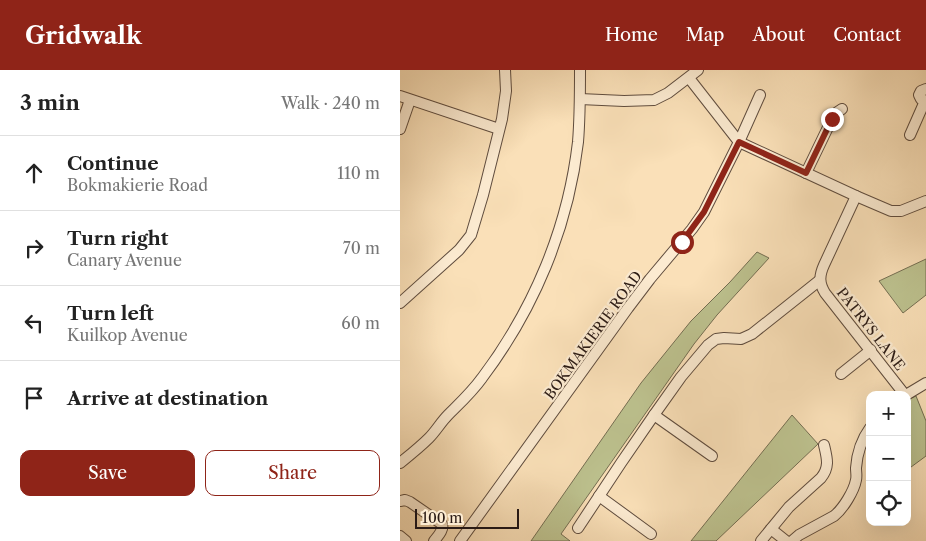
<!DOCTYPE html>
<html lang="en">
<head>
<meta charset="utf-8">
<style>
  :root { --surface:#fff; --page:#f6f6f6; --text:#222; --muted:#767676; --line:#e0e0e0; --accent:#8f2418 }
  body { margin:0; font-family:"Libre Caslon Text",serif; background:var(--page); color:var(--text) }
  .controls { position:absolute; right:15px; bottom:15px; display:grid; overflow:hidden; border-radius:10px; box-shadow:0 5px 20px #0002 }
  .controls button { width:45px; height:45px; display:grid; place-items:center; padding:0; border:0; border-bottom:1px solid var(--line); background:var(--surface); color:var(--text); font:25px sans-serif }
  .scale { position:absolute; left:15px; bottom:12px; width:104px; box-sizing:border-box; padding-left:5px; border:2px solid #2b1b15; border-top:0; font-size:14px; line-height:18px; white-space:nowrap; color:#2b1b15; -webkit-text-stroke:4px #fcebd1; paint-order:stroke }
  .stop { position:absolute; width:15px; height:15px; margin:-11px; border:4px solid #8f2418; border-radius:50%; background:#fff }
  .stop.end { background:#8f2418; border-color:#fff; box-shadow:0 1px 5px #0008 }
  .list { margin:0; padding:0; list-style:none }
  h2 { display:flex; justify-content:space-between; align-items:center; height:65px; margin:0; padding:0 20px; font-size:21px }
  h2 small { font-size:16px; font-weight:400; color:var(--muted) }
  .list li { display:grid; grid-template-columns:32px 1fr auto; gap:15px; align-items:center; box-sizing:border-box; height:75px; padding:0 20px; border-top:1px solid var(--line) }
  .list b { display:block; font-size:19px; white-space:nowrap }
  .list p { margin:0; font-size:16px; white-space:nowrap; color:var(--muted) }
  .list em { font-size:16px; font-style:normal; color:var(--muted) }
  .actions { display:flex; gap:10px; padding:15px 20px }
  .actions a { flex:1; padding:11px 0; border:1px solid var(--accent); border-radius:10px; text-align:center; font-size:18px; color:var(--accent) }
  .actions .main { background:var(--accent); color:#fff }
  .icon { flex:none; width:28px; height:28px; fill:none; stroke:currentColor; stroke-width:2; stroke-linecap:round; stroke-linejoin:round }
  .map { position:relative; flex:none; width:526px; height:471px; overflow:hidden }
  header { display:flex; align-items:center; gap:30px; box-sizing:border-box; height:70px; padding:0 25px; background:var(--accent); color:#fff }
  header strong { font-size:24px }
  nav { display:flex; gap:28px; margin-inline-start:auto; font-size:18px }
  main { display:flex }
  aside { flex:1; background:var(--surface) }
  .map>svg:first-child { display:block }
  .green { fill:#bdc28f; stroke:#746e52 }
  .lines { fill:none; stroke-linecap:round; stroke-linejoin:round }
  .minor-casing { stroke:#5f4c3e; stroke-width:12 }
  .minor { stroke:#fcebd1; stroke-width:10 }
  .route { stroke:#8f2418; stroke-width:6 }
  .labels { text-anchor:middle; stroke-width:4.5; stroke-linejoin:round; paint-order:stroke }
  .street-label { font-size:14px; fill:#2b1b15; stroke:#fcebd1 }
</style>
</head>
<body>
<header>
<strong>Gridwalk</strong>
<nav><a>Home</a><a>Map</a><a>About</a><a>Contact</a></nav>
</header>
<main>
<aside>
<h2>3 min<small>Walk · 240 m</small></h2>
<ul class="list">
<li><svg class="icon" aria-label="ahead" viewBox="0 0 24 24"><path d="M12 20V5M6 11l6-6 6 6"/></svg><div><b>Continue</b><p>Bokmakierie Road</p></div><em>110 m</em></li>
<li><svg class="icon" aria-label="right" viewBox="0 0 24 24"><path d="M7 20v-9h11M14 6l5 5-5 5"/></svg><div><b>Turn right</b><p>Canary Avenue</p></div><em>70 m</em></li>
<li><svg class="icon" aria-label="left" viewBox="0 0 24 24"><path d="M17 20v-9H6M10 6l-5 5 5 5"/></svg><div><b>Turn left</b><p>Kuilkop Avenue</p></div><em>60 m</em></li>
<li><svg class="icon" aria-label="arrive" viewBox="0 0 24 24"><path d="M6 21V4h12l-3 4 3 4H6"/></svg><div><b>Arrive at destination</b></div></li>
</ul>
<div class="actions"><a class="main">Save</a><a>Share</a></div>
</aside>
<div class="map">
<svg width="526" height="471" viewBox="0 0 526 471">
  <rect width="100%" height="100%" fill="#fae0b8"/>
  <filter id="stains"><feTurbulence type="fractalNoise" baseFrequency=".004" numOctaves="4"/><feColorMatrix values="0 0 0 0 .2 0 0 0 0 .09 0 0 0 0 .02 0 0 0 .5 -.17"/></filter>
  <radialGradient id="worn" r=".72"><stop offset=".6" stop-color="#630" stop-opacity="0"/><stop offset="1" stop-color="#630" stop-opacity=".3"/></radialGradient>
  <g class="green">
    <path d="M357 182 369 188 317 245 294 274 161 464 170 471H131L241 313 291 251 330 212Z"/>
    <path d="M526 189V225L503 243 479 211Z"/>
    <path d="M516 326 526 351V386L507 400V330Z"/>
    <path d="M392 345 418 374 316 471H291Z"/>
  </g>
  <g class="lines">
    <defs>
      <g id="minor">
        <path d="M289 8 339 72 456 126 491 141H501L526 131"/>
        <path d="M526 19 521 21 519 25 521 29 526 31"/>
        <path d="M0 26 99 59"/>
        <path d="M180 29 224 31 254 30 268 23 298 0"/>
        <path d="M0 59 10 30"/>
        <path d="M510 65 525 31"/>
        <path d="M406 103 432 49 436 43 442 39"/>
        <path d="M456 126 424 195C419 206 419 213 425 223L505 325"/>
        <path d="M0 233 59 180 71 165 83 125 102 49 106 21 105 0"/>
        <path d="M441 304 471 280"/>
        <path d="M506 325 526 313"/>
        <path d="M254 345 312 386"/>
        <path d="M0 393C10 385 20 377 29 368 36 361 41 352 48 345 60 333 72 322 82 308 134 239 168 158 178 72 180 48 180 24 180 0"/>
        <path d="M199 426 251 464"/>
        <path d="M0 431 5 430 10 432 42 454C44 460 38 466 34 471"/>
        <path d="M178 458 221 393 254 345 281 307 308 275 316 269 324 268 341 269 352 264 420 210"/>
        <path d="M371 459 386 471"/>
        <path d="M0 466 6 471"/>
        <path d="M60 471 228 238 250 209 292 159 304 142 339 72 360 25"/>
        <path d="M361 471 389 437 421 408C430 397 427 388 424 375"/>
        <path d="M392 471 399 465 434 446C443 439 454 421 456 410 457 406 456 402 456 398 457 384 462 369 470 358"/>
      </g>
    </defs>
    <use href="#minor" class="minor-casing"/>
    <use href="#minor" class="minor"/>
  </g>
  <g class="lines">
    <path class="route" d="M282 172 304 142 339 72 406 103 432 49"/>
  </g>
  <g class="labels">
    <g class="street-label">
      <text transform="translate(471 259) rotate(52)" y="5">PATRYS LANE</text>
      <text transform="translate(193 265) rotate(-54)" y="5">BOKMAKIERIE ROAD</text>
    </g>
  </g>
  <rect width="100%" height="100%" filter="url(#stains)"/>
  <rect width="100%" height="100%" fill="url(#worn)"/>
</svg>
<div class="controls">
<button>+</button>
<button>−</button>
<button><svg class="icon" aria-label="locate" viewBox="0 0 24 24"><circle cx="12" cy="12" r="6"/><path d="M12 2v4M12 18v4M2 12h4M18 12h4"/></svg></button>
</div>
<div class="scale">100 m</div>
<div class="stop" style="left:282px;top:172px"></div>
<div class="stop end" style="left:432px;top:49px"></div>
</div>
</main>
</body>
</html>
